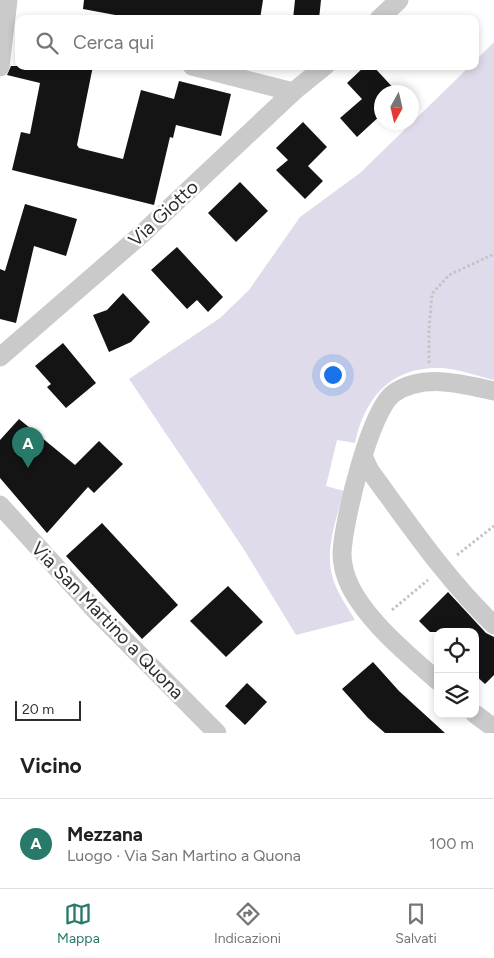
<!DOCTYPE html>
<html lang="it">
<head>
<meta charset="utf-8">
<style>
  :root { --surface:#fff; --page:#f2f2f2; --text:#222; --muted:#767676; --line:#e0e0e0; --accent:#277a69 }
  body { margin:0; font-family:Figtree,sans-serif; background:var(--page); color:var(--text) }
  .controls { position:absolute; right:15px; bottom:15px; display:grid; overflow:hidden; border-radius:10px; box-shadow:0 2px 8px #0003 }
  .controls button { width:45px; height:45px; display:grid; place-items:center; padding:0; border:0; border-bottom:1px solid var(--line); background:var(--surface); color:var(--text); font:25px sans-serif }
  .compass { position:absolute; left:374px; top:85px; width:45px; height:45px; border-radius:50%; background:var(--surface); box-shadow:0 2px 8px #0003; rotate:188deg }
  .scale { position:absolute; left:15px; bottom:12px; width:66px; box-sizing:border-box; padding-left:5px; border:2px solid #2d2d2d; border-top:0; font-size:14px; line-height:18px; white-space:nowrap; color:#2d2d2d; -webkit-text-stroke:4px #fff; paint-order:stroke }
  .you { position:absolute; left:332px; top:374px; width:18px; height:18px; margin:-12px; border:4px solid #fff; border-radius:50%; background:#1a73e8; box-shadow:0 0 0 8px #1a73e833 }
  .badge { display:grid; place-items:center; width:32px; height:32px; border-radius:50%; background:var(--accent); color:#fff; font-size:16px; font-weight:700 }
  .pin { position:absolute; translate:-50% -41px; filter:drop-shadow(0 1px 2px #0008) }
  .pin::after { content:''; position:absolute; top:26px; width:18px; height:15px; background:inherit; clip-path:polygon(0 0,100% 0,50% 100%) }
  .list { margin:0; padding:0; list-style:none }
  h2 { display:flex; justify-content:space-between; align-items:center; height:65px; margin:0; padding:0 20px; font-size:21px }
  h2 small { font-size:16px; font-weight:400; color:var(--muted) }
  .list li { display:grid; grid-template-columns:32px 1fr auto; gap:15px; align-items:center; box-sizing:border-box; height:90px; padding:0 20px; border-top:1px solid var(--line) }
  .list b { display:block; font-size:19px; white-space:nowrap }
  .list p { margin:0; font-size:16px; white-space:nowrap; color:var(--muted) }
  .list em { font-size:16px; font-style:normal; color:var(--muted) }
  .icon { flex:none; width:28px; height:28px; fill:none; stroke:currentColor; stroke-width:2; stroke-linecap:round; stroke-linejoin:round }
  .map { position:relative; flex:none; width:494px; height:733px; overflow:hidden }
  .search { position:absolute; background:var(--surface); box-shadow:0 2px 8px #0003; left:15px; right:15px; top:15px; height:55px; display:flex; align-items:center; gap:12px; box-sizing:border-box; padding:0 18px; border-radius:10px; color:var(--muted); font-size:19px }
  .sheet { height:155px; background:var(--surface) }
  nav { display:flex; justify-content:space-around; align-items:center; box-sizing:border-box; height:70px; border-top:1px solid var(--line); background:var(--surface); font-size:14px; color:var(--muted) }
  nav a { display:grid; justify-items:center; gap:2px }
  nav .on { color:var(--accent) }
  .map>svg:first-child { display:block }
  .green { fill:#e0dbeb }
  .building { fill:#141414 }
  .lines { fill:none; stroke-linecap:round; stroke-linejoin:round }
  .path { stroke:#c4c4c4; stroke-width:3; stroke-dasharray:2.5 2.5; stroke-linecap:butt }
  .street { stroke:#cacaca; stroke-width:19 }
  .labels { text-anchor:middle; stroke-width:5; stroke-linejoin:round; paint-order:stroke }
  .street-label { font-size:19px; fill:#2d2d2d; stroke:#fff }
</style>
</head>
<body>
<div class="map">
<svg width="494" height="733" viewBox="0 0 494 733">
  <rect width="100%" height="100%" fill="#fff"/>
  <path class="green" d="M494 42V380C477 376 459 369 442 368 391 366 365 397 355 443L337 440 326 486 344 491C337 517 325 548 332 575 336 592 347 606 355 620L296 635 243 548 129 379 220 318 249 290 300 217 360 173 470 66H475V61Z"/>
  <g class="building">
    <path d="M84 0H263L260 19H126V17L83 9Z"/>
    <path d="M295 0H321L319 19H293Z"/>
    <path d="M11 66H93L77 145 79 148 123 159 141 90 174 99 179 81 231 94 221 136 176 125 173 138 170 137 154 205 12 170 21 132 30 134 40 83 7 75Z"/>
    <path d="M365 66H373L397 92H382V114L357 137 340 118 362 99 347 83Z"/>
    <path d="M303 122 327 147 308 166 323 181 305 199 276 170 288 160 276 148Z"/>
    <path d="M240 182 268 211 236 242 208 213Z"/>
    <path d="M25 204 77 219 66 256 34 246 16 323 0 319V269L5 271Z"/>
    <path d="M177 247 223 297 208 312 197 300 187 309 151 270Z"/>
    <path d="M123 293 150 322 131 342 109 352 93 315 107 310Z"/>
    <path d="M63 343 96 383 66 408 47 387 51 384 35 366Z"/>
    <path d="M19 419 75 465 99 441 123 464 94 493 88 487 47 533 0 478V440Z"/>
    <path d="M102 523 178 605 142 639 66 556Z"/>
    <path d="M228 586 263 622 226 657 190 621Z"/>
    <path d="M448 592 486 633 494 637V675L485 684 475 675V632H430L419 621Z"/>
    <path d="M373 662 399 691 445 733H385L368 718 342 689Z"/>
    <path d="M247 683 267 702 245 725 225 706Z"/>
  </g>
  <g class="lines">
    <g class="path">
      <path d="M429 363V329L432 294 449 275 494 254"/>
      <path d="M457 555 494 526"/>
      <path d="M392 610 428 580"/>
    </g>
    <g class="street">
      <path d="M379 19 399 0"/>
      <path d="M192 66 293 92"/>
      <path d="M0 67 8 0"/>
      <path d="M0 357 143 233 293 92 325 66"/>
      <path d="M364 458 370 471C409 524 446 579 494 625"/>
      <path d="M0 505 94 609 217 733"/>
      <path d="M438 681C408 655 361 616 347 579 344 571 342 562 342 553 343 523 370 409 394 393 424 373 463 384 494 391"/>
      <path d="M475 714 494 728"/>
    </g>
  </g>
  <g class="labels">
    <g class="street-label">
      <text transform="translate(163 213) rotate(-43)" y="7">Via Giotto</text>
      <text transform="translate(108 620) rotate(46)" y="7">Via San Martino a Quona</text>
    </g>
  </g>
</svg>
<div class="controls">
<button><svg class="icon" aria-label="locate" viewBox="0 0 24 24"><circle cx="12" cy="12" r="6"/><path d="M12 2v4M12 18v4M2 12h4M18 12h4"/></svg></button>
<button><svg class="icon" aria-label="layers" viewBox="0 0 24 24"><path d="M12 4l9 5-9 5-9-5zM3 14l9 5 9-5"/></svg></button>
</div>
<svg class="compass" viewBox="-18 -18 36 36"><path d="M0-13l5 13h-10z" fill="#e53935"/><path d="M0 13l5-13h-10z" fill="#767676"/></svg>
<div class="scale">20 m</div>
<div class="you"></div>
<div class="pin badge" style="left:28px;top:468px">A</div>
<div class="search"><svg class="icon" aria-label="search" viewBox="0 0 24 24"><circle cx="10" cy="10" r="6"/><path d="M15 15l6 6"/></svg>Cerca qui</div>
</div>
<section class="sheet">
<h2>Vicino<small></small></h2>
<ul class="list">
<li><span class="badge">A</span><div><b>Mezzana</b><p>Luogo · Via San Martino a Quona</p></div><em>100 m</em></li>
</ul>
</section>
<nav>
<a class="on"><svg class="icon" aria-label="map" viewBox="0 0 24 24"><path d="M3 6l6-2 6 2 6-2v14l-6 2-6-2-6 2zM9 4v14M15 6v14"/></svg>Mappa</a>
<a><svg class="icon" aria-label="directions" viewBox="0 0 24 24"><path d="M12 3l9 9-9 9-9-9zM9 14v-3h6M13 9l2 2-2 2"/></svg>Indicazioni</a>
<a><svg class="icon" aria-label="saved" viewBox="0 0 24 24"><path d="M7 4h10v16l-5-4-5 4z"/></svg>Salvati</a>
</nav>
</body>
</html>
